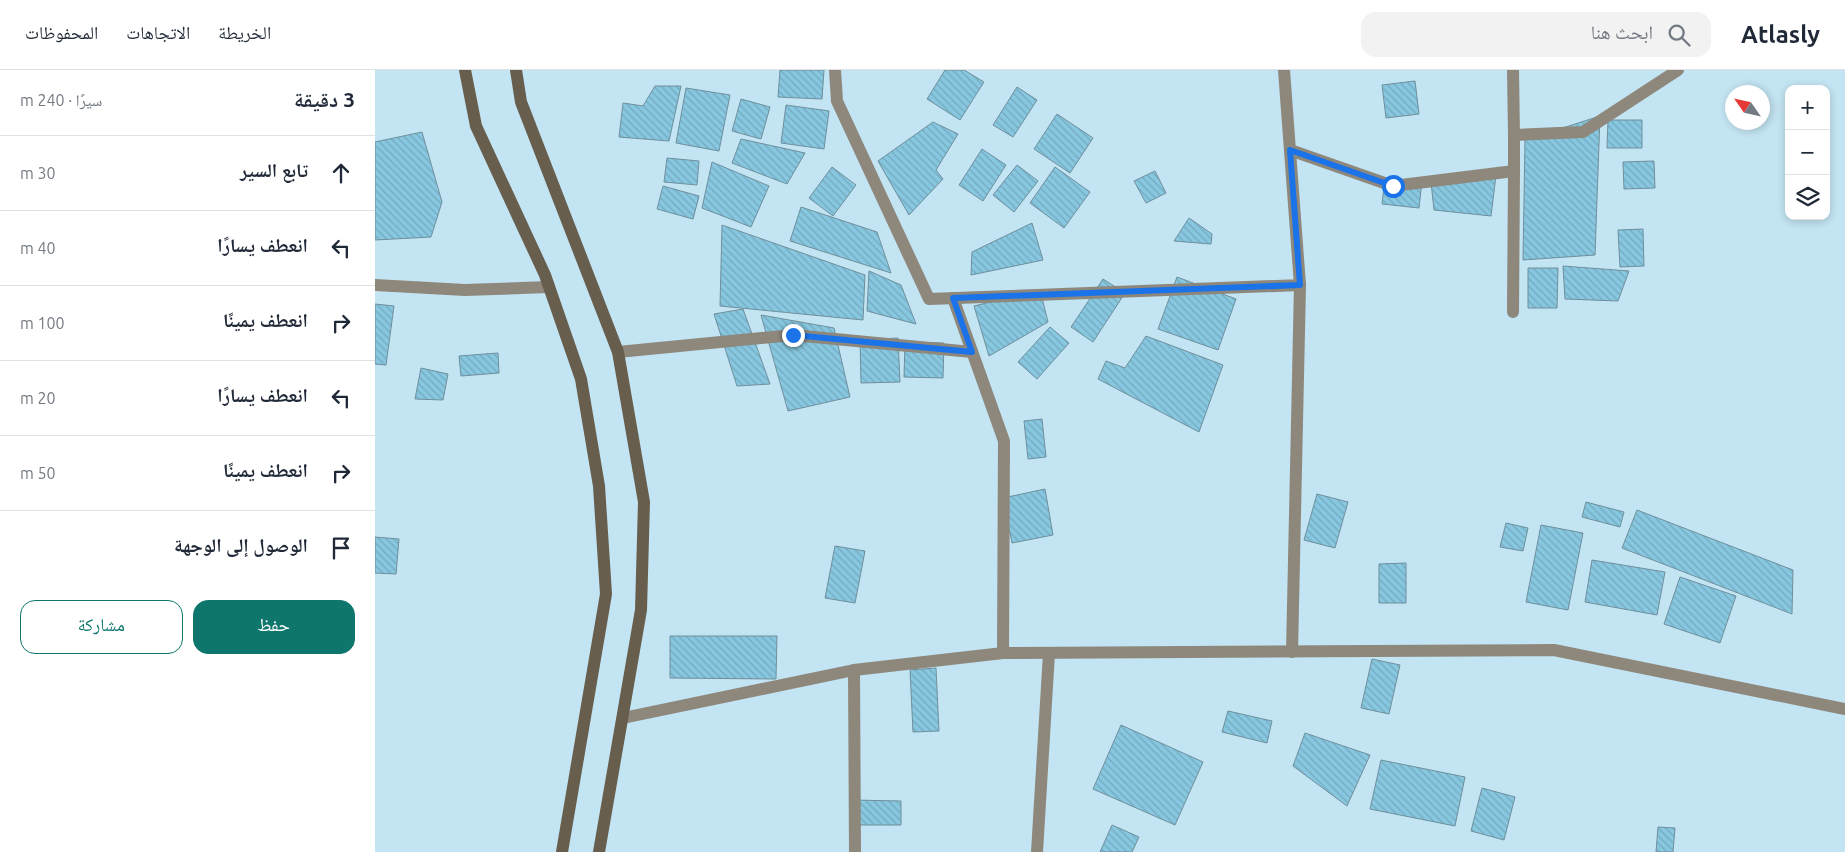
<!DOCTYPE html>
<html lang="ar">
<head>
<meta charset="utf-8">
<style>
  :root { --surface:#fff; --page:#f2f2f3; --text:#1f2937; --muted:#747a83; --line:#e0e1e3; --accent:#0f766e }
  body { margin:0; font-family:Ubuntu,"Noto Naskh Arabic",sans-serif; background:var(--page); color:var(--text); direction:rtl }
  .controls { position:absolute; right:15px; top:15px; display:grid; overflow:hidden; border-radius:10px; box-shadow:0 2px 8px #0003 }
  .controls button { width:45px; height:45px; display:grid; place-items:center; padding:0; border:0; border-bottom:1px solid var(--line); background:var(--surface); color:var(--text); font:25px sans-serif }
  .compass { position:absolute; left:1350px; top:15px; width:45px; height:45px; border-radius:50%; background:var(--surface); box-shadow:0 2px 8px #0003; rotate:304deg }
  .stop { position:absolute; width:15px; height:15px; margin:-11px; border:4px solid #1a73e8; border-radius:50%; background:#fff }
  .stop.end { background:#1a73e8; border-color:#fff; box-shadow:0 1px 5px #0008 }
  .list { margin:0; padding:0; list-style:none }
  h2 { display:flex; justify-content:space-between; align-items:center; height:65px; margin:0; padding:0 20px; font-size:21px }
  h2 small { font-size:16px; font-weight:400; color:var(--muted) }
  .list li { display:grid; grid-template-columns:32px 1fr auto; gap:15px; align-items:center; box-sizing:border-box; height:75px; padding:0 20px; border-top:1px solid var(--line) }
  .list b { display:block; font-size:19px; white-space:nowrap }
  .list em { font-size:16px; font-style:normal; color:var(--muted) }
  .actions { display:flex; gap:10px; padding:15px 20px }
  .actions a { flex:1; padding:11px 0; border:1px solid var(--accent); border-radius:15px; text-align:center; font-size:18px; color:var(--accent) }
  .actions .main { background:var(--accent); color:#fff }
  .icon { flex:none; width:28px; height:28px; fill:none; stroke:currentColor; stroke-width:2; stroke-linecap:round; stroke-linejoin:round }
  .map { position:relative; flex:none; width:1470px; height:782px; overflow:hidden; direction:ltr }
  header { display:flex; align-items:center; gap:30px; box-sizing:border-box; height:70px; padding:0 25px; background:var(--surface); border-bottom:1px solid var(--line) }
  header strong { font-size:24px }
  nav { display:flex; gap:28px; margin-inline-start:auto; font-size:18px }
  .search { width:350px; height:45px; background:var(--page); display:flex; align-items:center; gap:12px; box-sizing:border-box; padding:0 18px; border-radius:15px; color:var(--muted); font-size:19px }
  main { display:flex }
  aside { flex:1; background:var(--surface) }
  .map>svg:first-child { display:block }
  .building { fill:url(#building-back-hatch); stroke:#6f8f9c }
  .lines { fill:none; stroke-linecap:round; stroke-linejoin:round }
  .lane { stroke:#8e877c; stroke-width:12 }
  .street { stroke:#8e877c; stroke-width:12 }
  .secondary { stroke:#675e4e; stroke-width:12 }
  .route { stroke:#1a73e8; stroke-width:6 }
</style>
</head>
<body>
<header>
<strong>Atlasly</strong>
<div class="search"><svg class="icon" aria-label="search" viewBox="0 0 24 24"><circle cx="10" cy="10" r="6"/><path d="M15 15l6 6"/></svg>ابحث هنا</div>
<nav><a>الخريطة</a><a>الاتجاهات</a><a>المحفوظات</a></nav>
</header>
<main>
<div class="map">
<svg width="1470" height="782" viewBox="0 0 1470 782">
  <defs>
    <pattern id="building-back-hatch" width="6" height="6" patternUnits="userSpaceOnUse" patternTransform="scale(1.25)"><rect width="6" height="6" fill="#87c7df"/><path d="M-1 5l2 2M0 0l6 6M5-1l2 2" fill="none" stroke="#73aabf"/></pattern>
  </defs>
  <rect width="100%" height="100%" fill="#c3e4f2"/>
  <g class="building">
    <path d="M405 0H449L447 29 403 27Z"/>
    <path d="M570 0H589L609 12 585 50 552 29Z"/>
    <path d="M1040 11 1044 44 1011 48 1007 15Z"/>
    <path d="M280 16H306L294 71 244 67 248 33 268 36Z"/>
    <path d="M642 17 662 30 638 67 618 55Z"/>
    <path d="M311 18 355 25 344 81 301 73Z"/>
    <path d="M366 29 395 37 386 69 357 61Z"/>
    <path d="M411 35 454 41 449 79 406 73Z"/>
    <path d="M682 44 718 68 695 103 659 79Z"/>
    <path d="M1225 46 1220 185 1148 190 1150 70Z"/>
    <path d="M1233 50H1267V78H1232Z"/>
    <path d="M558 52 583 64 561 100 568 109 534 145 503 91Z"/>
    <path d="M47 62 67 132 56 167 0 170V72Z"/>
    <path d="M366 69 430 83 412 114 357 93Z"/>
    <path d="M607 79 631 95 608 131 584 115Z"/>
    <path d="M292 88 324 91 322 115 289 112Z"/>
    <path d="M1279 91 1280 118 1249 119 1248 92Z"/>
    <path d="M337 92 394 116 376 157 327 138Z"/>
    <path d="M642 95 663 111 639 142 618 125Z"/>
    <path d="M457 97 481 115 458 146 434 128Z"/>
    <path d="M680 97 715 122 689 158 655 133Z"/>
    <path d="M780 101 791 123 771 133 759 111Z"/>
    <path d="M1121 105 1116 146 1059 140 1056 112Z"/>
    <path d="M1010 108 1047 111 1044 138 1007 134Z"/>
    <path d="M288 116 324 126 318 149 282 139Z"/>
    <path d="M426 137 502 162 516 203 415 171Z"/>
    <path d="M814 148 837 164 836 174 799 171Z"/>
    <path d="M657 153 668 190 596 205 597 182Z"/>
    <path d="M347 155 490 205 488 250 345 236Z"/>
    <path d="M1268 159 1269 196 1245 197 1243 160Z"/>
    <path d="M1188 196 1254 201 1243 231 1190 229Z"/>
    <path d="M1153 198H1183L1182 238H1153Z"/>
    <path d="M494 201 526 215 541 254 492 241Z"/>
    <path d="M802 207 861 229 843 280 783 259Z"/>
    <path d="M728 209 750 223 718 272 696 257Z"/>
    <path d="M665 220 673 252 614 286 599 236Z"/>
    <path d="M0 234 19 236 11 295 0 294Z"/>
    <path d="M368 239 395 314 362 316 339 244Z"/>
    <path d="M386 245 459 258 475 327 413 341Z"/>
    <path d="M675 257 694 273 662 309 643 292Z"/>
    <path d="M771 266 848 295 824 362 723 309 731 291 750 298Z"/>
    <path d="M523 268 525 312 486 313 485 270Z"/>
    <path d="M530 272 569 273 568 308 529 307Z"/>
    <path d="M123 283 124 303 86 306 84 286Z"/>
    <path d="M46 298 73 304 68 330 40 329Z"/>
    <path d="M667 349 671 387 653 389 649 351Z"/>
    <path d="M670 419 678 465 637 473 628 428Z"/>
    <path d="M942 424 973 432 960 478 929 470Z"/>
    <path d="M1211 432 1249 442 1245 457 1207 447Z"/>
    <path d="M1262 440 1418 500 1417 544 1247 478Z"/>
    <path d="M1131 453 1153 458 1148 481 1125 477Z"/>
    <path d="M1166 455 1208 463 1193 540 1151 532Z"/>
    <path d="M0 467 24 469 21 504 0 503Z"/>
    <path d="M460 476 490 481 480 533 450 528Z"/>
    <path d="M1217 490 1290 502 1282 545 1210 532Z"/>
    <path d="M1031 493V533H1004V494Z"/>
    <path d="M1305 507 1361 526 1345 573 1289 554Z"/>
    <path d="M295 566H402L401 609 295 608Z"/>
    <path d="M997 589 1025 595 1014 644 986 638Z"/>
    <path d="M561 598 564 661 538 662 535 600Z"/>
    <path d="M853 641 897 651 892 673 847 662Z"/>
    <path d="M746 655 828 692 800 755 718 719Z"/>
    <path d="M930 663 995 685 972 736 918 696Z"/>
    <path d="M1006 690 1090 707 1080 756 995 739Z"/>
    <path d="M1107 718 1140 727 1129 770 1096 761Z"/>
    <path d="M477 730 526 731V755H477Z"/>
    <path d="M737 755 764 767 757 782H725Z"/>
    <path d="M1283 757 1300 758 1298 782H1281Z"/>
  </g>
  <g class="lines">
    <path class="lane" d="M0 215 90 220 174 217"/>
    <g class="street">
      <path d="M460 0 462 31 554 229 925 215 909 0"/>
      <path d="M1138 0 1139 65 1208 62 1303 0"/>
      <path d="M915 80 1018 116 1139 101V65"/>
      <path d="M578 228 629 371 628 583"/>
      <path d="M1138 242 1139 101"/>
      <path d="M243 282 418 265 597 282"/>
      <path d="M917 582 925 215"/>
      <path d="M479 600 480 782"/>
      <path d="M248 648 479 600 628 583 1179 580 1470 639"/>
      <path d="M662 782 674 583"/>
    </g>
    <g class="secondary">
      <path d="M90 0 101 56 170 205 206 309 224 416 231 524 187 782"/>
      <path d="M141 0 146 32 243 282 269 432 266 540 224 782"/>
    </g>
  </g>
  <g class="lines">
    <path class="route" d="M418 265 597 282 578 228 925 215 915 80 1018 116"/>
  </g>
</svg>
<div class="controls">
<button>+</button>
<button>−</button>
<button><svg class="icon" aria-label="layers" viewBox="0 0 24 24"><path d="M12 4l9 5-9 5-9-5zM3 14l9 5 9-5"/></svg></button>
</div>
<svg class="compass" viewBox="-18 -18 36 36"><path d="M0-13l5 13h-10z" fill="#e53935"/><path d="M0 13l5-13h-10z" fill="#747a83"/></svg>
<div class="stop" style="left:1018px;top:116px"></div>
<div class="stop end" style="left:418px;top:265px"></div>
</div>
<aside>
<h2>3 دقيقة<small>سيرًا · 240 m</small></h2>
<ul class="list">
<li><svg class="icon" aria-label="ahead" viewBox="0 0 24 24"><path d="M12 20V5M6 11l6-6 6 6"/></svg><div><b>تابع السير</b></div><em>30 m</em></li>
<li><svg class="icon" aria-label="left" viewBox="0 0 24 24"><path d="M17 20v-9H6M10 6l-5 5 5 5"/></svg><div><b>انعطف يسارًا</b></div><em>40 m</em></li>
<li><svg class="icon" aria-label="right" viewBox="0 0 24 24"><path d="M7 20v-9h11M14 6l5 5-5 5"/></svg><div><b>انعطف يمينًا</b></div><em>100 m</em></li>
<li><svg class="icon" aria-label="left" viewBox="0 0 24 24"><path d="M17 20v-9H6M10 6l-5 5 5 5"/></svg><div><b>انعطف يسارًا</b></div><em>20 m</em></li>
<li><svg class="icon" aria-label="right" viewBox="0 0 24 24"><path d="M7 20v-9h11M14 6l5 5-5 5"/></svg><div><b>انعطف يمينًا</b></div><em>50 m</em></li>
<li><svg class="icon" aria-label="arrive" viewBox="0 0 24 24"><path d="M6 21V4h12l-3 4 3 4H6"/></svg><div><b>الوصول إلى الوجهة</b></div></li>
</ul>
<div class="actions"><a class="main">حفظ</a><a>مشاركة</a></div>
</aside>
</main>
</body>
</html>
